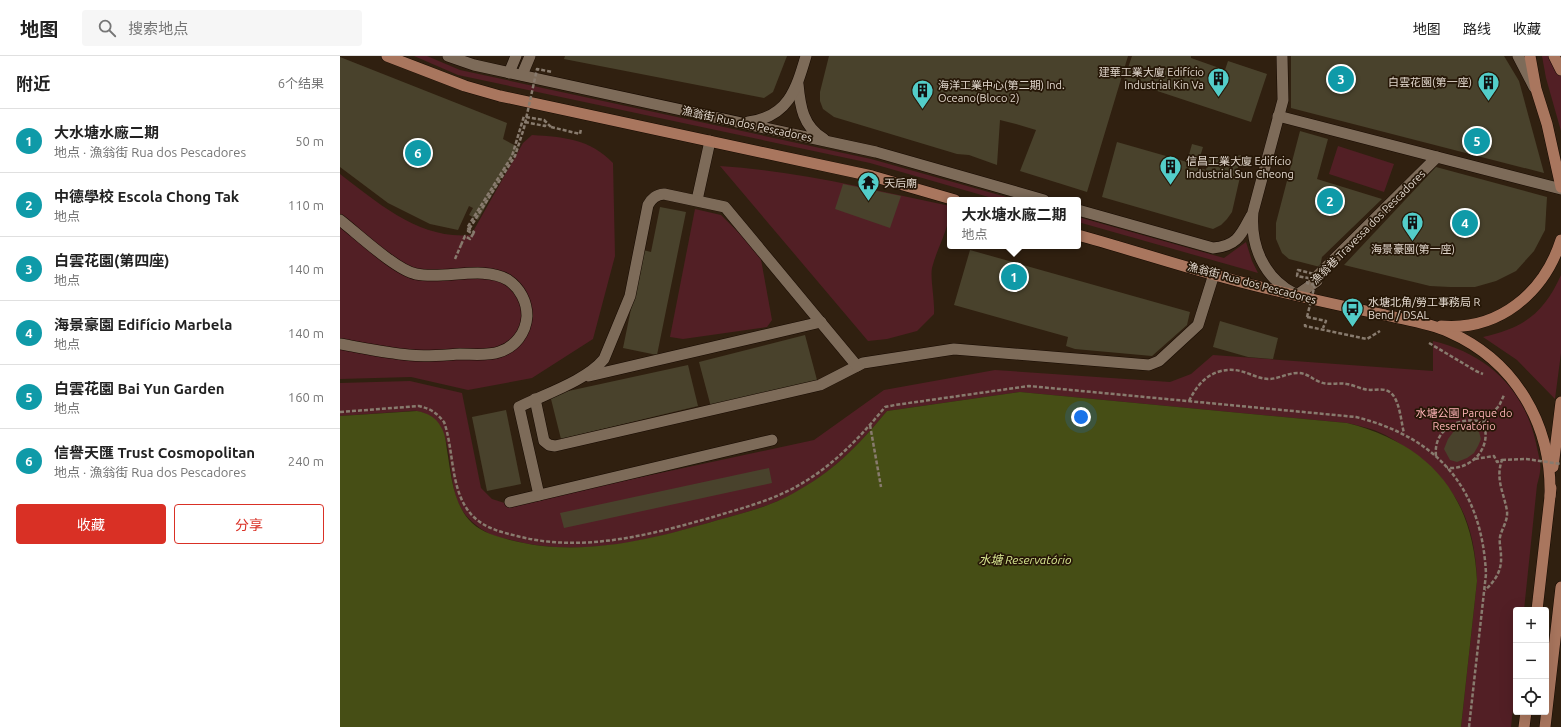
<!DOCTYPE html>
<html lang="zh">
<head>
<meta charset="utf-8">
<style>
  :root { --surface:#fff; --page:#f6f6f6; --text:#222; --muted:#767676; --line:#e0e0e0; --accent:#d93025 }
  body { margin:0; font-family:Ubuntu,"Noto Sans SC",sans-serif; background:var(--page); color:var(--text) }
  .controls { position:absolute; right:12px; bottom:12px; display:grid; overflow:hidden; border-radius:4px; box-shadow:0 4px 16px #0002 }
  .controls button { width:36px; height:36px; display:grid; place-items:center; padding:0; border:0; border-bottom:1px solid var(--line); background:var(--surface); color:var(--text); font:20px sans-serif }
  .you { position:absolute; left:741px; top:361px; width:14px; height:14px; margin:-10px; border:3px solid #fff; border-radius:50%; background:#1a73e8; box-shadow:0 0 0 6px #1a73e833 }
  .badge { display:grid; place-items:center; width:26px; height:26px; border-radius:50%; background:var(--accent); color:#fff; font-size:13px; font-weight:700 }
  .pin { position:absolute; translate:-50% -50%; border:2px solid #fff; box-shadow:0 1px 4px #0006 }
  .popup { position:absolute; left:607px; top:141px; width:134px; height:52px; box-sizing:border-box; display:grid; place-content:center; border-radius:4px; background:var(--surface); filter:drop-shadow(0 1px 3px #0005); font-size:13px; white-space:nowrap; color:var(--muted) }
  .popup b { font-size:15px; color:var(--text) }
  .popup::after { content:''; position:absolute; left:50%; top:100%; margin-left:-8px; border:8px solid transparent; border-top-color:var(--surface) }
  .list { margin:0; padding:0; list-style:none }
  h2 { display:flex; justify-content:space-between; align-items:center; height:52px; margin:0; padding:0 16px; font-size:17px }
  h2 small { font-size:13px; font-weight:400; color:var(--muted) }
  .list li { display:grid; grid-template-columns:26px 1fr auto; gap:12px; align-items:center; box-sizing:border-box; height:64px; padding:0 16px; border-top:1px solid var(--line) }
  .list b { display:block; font-size:15px; white-space:nowrap }
  .list p { margin:0; font-size:13px; white-space:nowrap; color:var(--muted) }
  .list em { font-size:13px; font-style:normal; color:var(--muted) }
  .actions { display:flex; gap:8px; padding:12px 16px }
  .actions a { flex:1; padding:9px 0; border:1px solid var(--accent); border-radius:4px; text-align:center; font-size:14px; color:var(--accent) }
  .actions .main { background:var(--accent); color:#fff }
  .icon { flex:none; width:22px; height:22px; fill:none; stroke:currentColor; stroke-width:2; stroke-linecap:round; stroke-linejoin:round }
  .map { position:relative; flex:none; width:1221px; height:671px; overflow:hidden }
  header { display:flex; align-items:center; gap:24px; box-sizing:border-box; height:56px; padding:0 20px; background:var(--surface); border-bottom:1px solid var(--line) }
  header strong { font-size:19px }
  nav { display:flex; gap:22px; margin-inline-start:auto; font-size:14px }
  .search { width:280px; height:36px; background:var(--page); display:flex; align-items:center; gap:10px; box-sizing:border-box; padding:0 14px; border-radius:4px; color:var(--muted); font-size:15px }
  main { display:flex }
  aside { flex:1; background:var(--surface) }
  .map>svg:first-child { display:block }
  .green { fill:#521f25 }
  .water { fill:#464e15 }
  .building { fill:#49422c }
  .lines { fill:none; stroke-linecap:round; stroke-linejoin:round }
  .service-casing { stroke:#170a00; stroke-width:12 }
  .pedestrian-casing { stroke:#170a00; stroke-width:12 }
  .minor-casing { stroke:#170a00; stroke-width:12 }
  .secondary-casing { stroke:#170a00; stroke-width:12 }
  .primary-casing { stroke:#170a00; stroke-width:12 }
  .path { stroke:#887b6e; stroke-width:2.5; stroke-dasharray:4 2; stroke-linecap:butt }
  .service { stroke:#7d6b59; stroke-width:11 }
  .pedestrian { stroke:#7d6b59; stroke-width:11 }
  .minor { stroke:#7d6b59; stroke-width:11 }
  .secondary { stroke:#7d6b59; stroke-width:11 }
  .primary { stroke:#a9765e; stroke-width:11 }
  .path-bridge { stroke:#887b6e; stroke-width:2.5; stroke-dasharray:4 2; stroke-linecap:butt }
  .labels { text-anchor:middle; stroke-width:3.5; stroke-linejoin:round; paint-order:stroke }
  .poi-label { font-size:11px; fill:#e0d6cc; stroke:#261707; text-anchor:start }
  .street-label { font-size:11px; fill:#e0d6cc; stroke:#261707 }
  .park-label { font-size:11px; fill:#feb3b6; stroke:#261707 }
  .water-label { font-size:12px; font-style:italic; fill:#d6e590; stroke:#261707 }
</style>
</head>
<body>
<header>
<strong>地图</strong>
<div class="search"><svg class="icon" aria-label="search" viewBox="0 0 24 24"><circle cx="10" cy="10" r="6"/><path d="M15 15l6 6"/></svg>搜索地点</div>
<nav><a>地图</a><a>路线</a><a>收藏</a></nav>
</header>
<main>
<aside>
<h2>附近<small>6个结果</small></h2>
<ul class="list">
<li><span class="badge" style="background:#0f9aa8">1</span><div><b>大水塘水廠二期</b><p>地点 · 漁翁街 Rua dos Pescadores</p></div><em>50 m</em></li>
<li><span class="badge" style="background:#0f9aa8">2</span><div><b>中德學校 Escola Chong Tak</b><p>地点</p></div><em>110 m</em></li>
<li><span class="badge" style="background:#0f9aa8">3</span><div><b>白雲花園(第四座)</b><p>地点</p></div><em>140 m</em></li>
<li><span class="badge" style="background:#0f9aa8">4</span><div><b>海景豪園 Edifício Marbela</b><p>地点</p></div><em>140 m</em></li>
<li><span class="badge" style="background:#0f9aa8">5</span><div><b>白雲花園 Bai Yun Garden</b><p>地点</p></div><em>160 m</em></li>
<li><span class="badge" style="background:#0f9aa8">6</span><div><b>信譽天匯 Trust Cosmopolitan</b><p>地点 · 漁翁街 Rua dos Pescadores</p></div><em>240 m</em></li>
</ul>
<div class="actions"><a class="main">收藏</a><a>分享</a></div>
</aside>
<div class="map">
<svg width="1221" height="671" viewBox="0 0 1221 671">
  <rect width="100%" height="100%" fill="#302010"/>
  <g class="green">
    <path d="M74 0H87L120 14 531 103 677 144H659L530 107 118 19Z"/>
    <path d="M1202 0H1221V75L1206 22Z"/>
    <path d="M192 79C224 81 250 83 273 107L275 200 253 283 192 322 128 334 71 321 0 323V118C38 147 80 184 131 179L183 87Z"/>
    <path d="M998 90 1054 108 1044 136 989 118Z"/>
    <path d="M380 110C458 115 534 134 610 150 610 173 597 191 592 212 590 222 595 245 594 258L577 275 547 283 528 285Z"/>
    <path d="M355 153 381 159 420 198 432 264 427 271 343 283 330 281Z"/>
    <path d="M738 161 884 202 906 186 912 205 918 217 738 166Z"/>
    <path d="M1221 219V297L1215 343 1177 304 1143 281C1184 272 1204 257 1221 219Z"/>
    <path d="M1093 285C1147 298 1184 332 1196 387 1200 407 1203 408 1197 429L1184 554H1176V624L1171 671H1121L1137 525C1135 470 1120 433 1075 399 1062 389 1050 380 1034 374 1025 371 1016 369 1007 367L680 336 547 355C519 389 491 418 451 439 427 451 401 458 375 465 309 485 239 502 171 484 163 482 154 481 148 477 137 471 125 461 120 450 104 420 119 364 77 355 71 354 63 356 57 356 38 357 19 359 0 360V327L70 325 122 337 141 432 152 443 171 449 474 384 544 334 655 314 830 326 851 318 873 299 1093 315Z"/>
  </g>
  <path class="water" d="M680 336 1007 367C1090 388 1133 439 1137 525L1121 671H0V360L77 355C87 357 96 361 101 371 105 377 106 386 107 394 111 418 113 449 132 467 143 477 156 480 170 484 240 502 310 484 378 464 403 457 429 451 452 438 493 416 517 391 547 355Z"/>
  <g class="building">
    <path d="M225 0H447L433 36 424 42 224 3Z"/>
    <path d="M489 0H788L747 136 680 115 696 74 676 68 660 64 657 109 629 99 617 98 494 61 483 53 480 45V36Z"/>
    <path d="M792 0H851V2L885 14 888 5 927 18 911 66 784 24Z"/>
    <path d="M951 0H1164L1179 25 1204 117 951 52Z"/>
    <path d="M0 1 167 67 163 83 178 91 138 164 129 159 133 152 129 150 118 174 90 168 48 147 0 111Z"/>
    <path d="M960 75 988 83 977 123 1042 143 982 201 980 211 949 203 942 197 936 183V167Z"/>
    <path d="M777 86 847 106 852 88 863 91 857 111 866 114 869 101 886 103 901 99 896 120 900 121 892 156 887 163 881 169 873 173 762 141Z"/>
    <path d="M1096 111 1207 141 1205 174 1194 195 1176 215 1156 225 1135 231H1110L1090 230 1004 209Z"/>
    <path d="M503 128 561 140 550 172 495 153Z"/>
    <path d="M320 151 346 156 317 299 283 292 303 194 311 196Z"/>
    <path d="M630 194 850 256 847 269 812 300 735 293 726 290 728 281 614 249Z"/>
    <path d="M880 265 938 282 933 303 908 301 873 291Z"/>
    <path d="M465 279 477 324 371 351 359 306Z"/>
    <path d="M348 309 358 350 221 383 210 339Z"/>
    <path d="M166 354 181 428 147 435 132 361Z"/>
    <path d="M1130 370 1139 376 1141 383 1138 390 1134 397 1127 402 1117 406 1110 404 1104 393 1108 383 1114 375Z"/>
    <path d="M429 412 432 427 224 472 220 457Z"/>
  </g>
  <g class="lines">
    <defs>
      <g id="service">
        <path d="M169 17 176 0"/>
        <path d="M357 144 370 85"/>
        <path d="M249 320 481 266"/>
        <path d="M195 343 204 385 209 389 215 390 480 329 523 307 614 293 809 309 819 305 858 269 874 218"/>
        <path d="M199 439 179 351C205 338 246 325 264 303L290 240 308 149C312 142 316 139 324 138L385 151 517 310"/>
        <path d="M170 446 432 384"/>
      </g>
      <g id="pedestrian">
        <path d="M182 19 190 0"/>
        <path d="M938 60 1221 133"/>
        <path d="M957 239 977 225 978 219 1097 101"/>
      </g>
      <g id="minor">
        <path d="M108 0 134 9 536 96 704 144"/>
        <path d="M942 0 943 44 913 156C910 190 924 222 955 238"/>
        <path d="M458 28C460 50 463 71 484 83"/>
        <path d="M408 66C448 61 456 34 466 0"/>
        <path d="M738 154 873 192C897 190 901 179 911 160"/>
        <path d="M0 164C18 178 56 214 76 218 104 224 143 209 168 224 180 232 187 246 187 260 186 277 175 291 159 296 147 300 133 298 120 298 103 299 85 301 69 299 46 297 23 292 0 288"/>
      </g>
      <path id="secondary" d="M1178 0 1194 31"/>
      <g id="primary">
        <path d="M47 0 125 30 160 40 532 120 615 144"/>
        <path d="M1190 0 1196 33 1207 68 1221 131"/>
        <path d="M1214 0 1221 14"/>
        <path d="M738 179C803 197 867 219 933 234 970 243 1007 251 1045 259 1066 264 1089 267 1109 276 1175 305 1212 368 1210 440"/>
        <path d="M1101 270C1159 275 1204 237 1221 184"/>
        <path d="M1213 411 1221 346"/>
        <path d="M1197 554 1211 432"/>
        <path d="M1184 671 1186 656"/>
        <path d="M1205 671 1221 531"/>
      </g>
    </defs>
    <use href="#service" class="service-casing"/>
    <use href="#pedestrian" class="pedestrian-casing"/>
    <use href="#minor" class="minor-casing"/>
    <use href="#secondary" class="secondary-casing"/>
    <use href="#primary" class="primary-casing"/>
    <g class="path">
      <path d="M185 66 205 70 206 65"/>
      <path d="M211 71 240 78 241 73"/>
      <path d="M133 178 134 176 127 172 172 100 184 60"/>
      <path d="M115 203 121 189"/>
      <path d="M967 261 986 265 983 272"/>
      <path d="M965 268V270L1027 283 1040 275"/>
      <path d="M1089 287 1136 315 1143 318"/>
      <path d="M849 345C856 331 865 319 881 315 901 310 912 322 928 323 939 323 947 317 958 317 967 317 972 323 980 326 989 330 998 326 1007 328 1013 329 1019 332 1024 333 1034 336 1042 330 1051 337 1060 345 1061 366 1064 377"/>
      <path d="M0 356 79 350C91 353 97 357 104 366 115 396 109 440 136 463 148 473 161 476 177 480 242 497 310 479 373 461 399 453 426 446 450 434 489 414 518 384 545 351L555 349 689 330 1016 361C1099 382 1142 433 1146 518L1129 671"/>
      <path d="M1143 366 1159 350 1164 339"/>
      <path d="M530 369 541 431"/>
      <path d="M1096 400C1093 372 1120 360 1143 366 1153 390 1133 414 1107 412"/>
      <path d="M1135 403 1154 400 1157 406 1162 404C1155 423 1164 437 1167 455 1168 465 1162 472 1160 481 1159 487 1161 494 1161 500 1162 515 1155 525 1145 534"/>
    </g>
    <use href="#service" class="service"/>
    <use href="#pedestrian" class="pedestrian"/>
    <use href="#minor" class="minor"/>
    <use href="#secondary" class="secondary"/>
    <use href="#primary" class="primary"/>
    <g class="path-bridge">
      <path d="M186 61 204 64 211 71"/>
      <path d="M121 189 125 180 130 183 133 178 128 175 175 100 184 72 197 13 212 16"/>
      <path d="M975 229 967 227 968 222 957 220 958 214 978 219"/>
      <path d="M967 261 976 224 971 223"/>
      <path d="M1162 404 1186 403 1221 408"/>
    </g>
  </g>
  <defs>
    <symbol id="building-pin" viewBox="-11 -11 22 30"><path d="M0 17L-7.5 6A9.5 9.5 0 1 1 7.5 6Z" fill="#53cdc9" stroke="#261707"/><path d="M-4-6H4V6H1V3H-1V6H-4ZM-2.5-4.3h1.7v1.8h-1.7ZM.8-4.3h1.7v1.8H.8ZM-2.5-1h1.7V.8h-1.7ZM.8-1h1.7V.8H.8Z" fill="#111"/></symbol>
    <symbol id="temple-pin" viewBox="-11 -11 22 30"><path d="M0 17L-7.5 6A9.5 9.5 0 1 1 7.5 6Z" fill="#53cdc9" stroke="#261707"/><path d="M0-6L5-2H3V0L6.5 2.5H4V6H1.5V3h-3V6H-4V2.5H-6.5L-3 0V-2H-5Z" fill="#111"/></symbol>
    <symbol id="bus-pin" viewBox="-11 -11 22 30"><path d="M0 17L-7.5 6A9.5 9.5 0 1 1 7.5 6Z" fill="#53cdc9" stroke="#261707"/><path d="M-5-6H5V4H4V6H2V4H-2V6H-4V4H-5ZM-3.5-4V0h7V-4ZM-3.5 1.2v1.5H-2V1.2ZM2 1.2v1.5H3.5V1.2Z" fill="#111"/></symbol>
  </defs>
  <g fill-rule="evenodd">
    <use href="#building-pin" x="866" y="10" width="25" height="34"/>
    <use href="#building-pin" x="1136" y="14" width="25" height="34"/>
    <use href="#building-pin" x="570" y="22" width="25" height="34"/>
    <use href="#building-pin" x="818" y="98" width="25" height="34"/>
    <use href="#temple-pin" x="516" y="114" width="25" height="34"/>
    <use href="#building-pin" x="1060" y="154" width="25" height="34"/>
    <use href="#bus-pin" x="1000" y="240" width="25" height="34"/>
  </g>
  <g class="labels">
    <g class="poi-label">
      <text x="864" y="20" text-anchor="end">建華工業大廈 Edifício<tspan x="864" dy="13">Industrial Kin Va</tspan></text>
      <text x="1132" y="30" text-anchor="end">白雲花園(第一座)</text>
      <text x="598" y="33">海洋工業中心(第二期) Ind.<tspan x="598" dy="13">Oceano(Bloco 2)</tspan></text>
      <text x="846" y="109">信昌工業大廈 Edifício<tspan x="846" dy="13">Industrial Sun Cheong</tspan></text>
      <text x="544" y="131">天后廟</text>
      <text x="1073" y="197" text-anchor="middle">海景豪園(第一座)</text>
      <text x="1028" y="250">水塘北角/勞工事務局 R<tspan x="1028" dy="13">Bend / DSAL</tspan></text>
    </g>
    <g class="street-label">
      <text transform="translate(407 68) rotate(12)" y="4">漁翁街 Rua dos Pescadores</text>
      <text transform="translate(1028 171) rotate(-45)" y="4">漁翁巷 Travessa dos Pescadores</text>
      <text transform="translate(912 227) rotate(15)" y="4">漁翁街 Rua dos Pescadores</text>
    </g>
    <g class="park-label">
      <text x="1124" y="361">水塘公園 Parque do<tspan x="1124" dy="13">Reservatório</tspan></text>
    </g>
    <g class="water-label">
      <text x="685" y="508">水塘 Reservatório</text>
    </g>
  </g>
</svg>
<div class="controls">
<button>+</button>
<button>−</button>
<button><svg class="icon" aria-label="locate" viewBox="0 0 24 24"><circle cx="12" cy="12" r="6"/><path d="M12 2v4M12 18v4M2 12h4M18 12h4"/></svg></button>
</div>
<div class="you"></div>
<div class="pin badge" style="left:674px;top:221px;background:#0f9aa8">1</div>
<div class="popup"><b>大水塘水廠二期</b>地点</div>
<div class="pin badge" style="left:990px;top:145px;background:#0f9aa8">2</div>
<div class="pin badge" style="left:1001px;top:23px;background:#0f9aa8">3</div>
<div class="pin badge" style="left:1125px;top:167px;background:#0f9aa8">4</div>
<div class="pin badge" style="left:1137px;top:85px;background:#0f9aa8">5</div>
<div class="pin badge" style="left:78px;top:97px;background:#0f9aa8">6</div>
</div>
</main>
</body>
</html>
